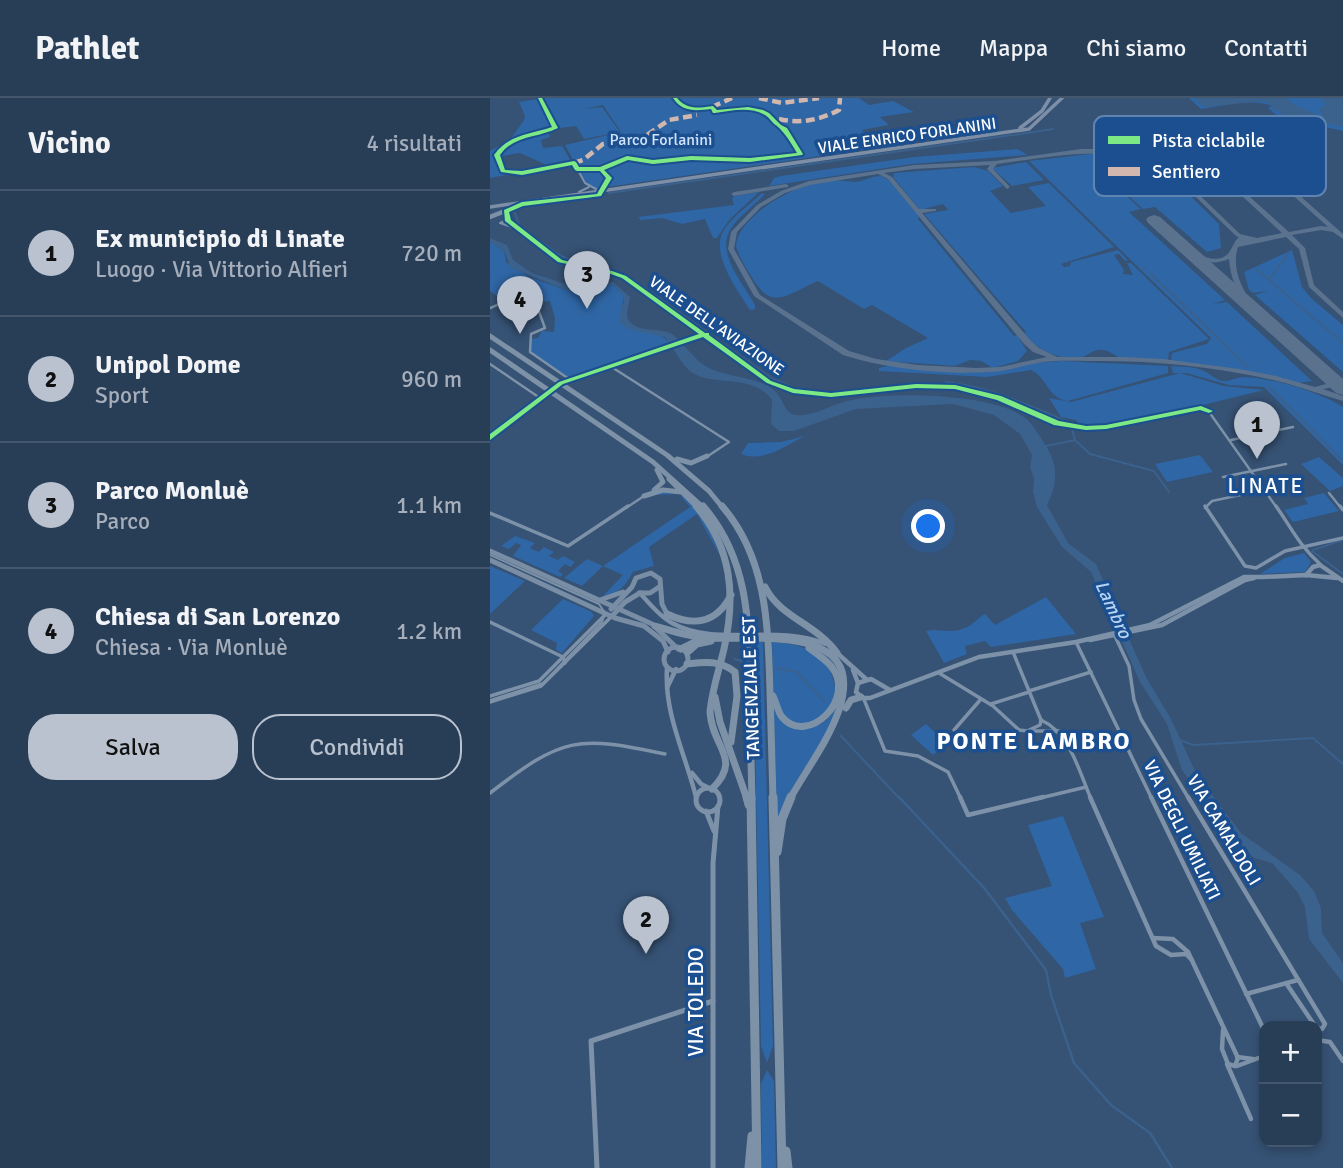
<!DOCTYPE html>
<html lang="it">
<head>
<meta charset="utf-8">
<style>
  :root { --surface:#283e57; --page:#344961; --text:#f1f3f6; --muted:#a5aeba; --line:#44576d; --accent:#b9c2ce }
  body { margin:0; font-family:Signika,sans-serif; background:var(--page); color:var(--text) }
  .controls { position:absolute; right:21px; bottom:21px; display:grid; overflow:hidden; border-radius:14px; box-shadow:0 4px 10px #0003 }
  .controls button { width:63px; height:63px; display:grid; place-items:center; padding:0; border:0; border-bottom:2px solid var(--line); background:var(--surface); color:var(--text); font:35px sans-serif }
  .you { position:absolute; left:439px; top:429px; width:24px; height:24px; margin:-18px; border:5px solid #fff; border-radius:50%; background:#1a73e8; box-shadow:0 0 0 10px #1a73e833 }
  .badge { display:grid; place-items:center; width:46px; height:46px; border-radius:50%; background:var(--accent); color:#111; font-size:23px; font-weight:700 }
  .pin { position:absolute; translate:-50% -58px; filter:drop-shadow(0 2px 4px #0008) }
  .pin::after { content:''; position:absolute; top:37px; width:24px; height:21px; background:inherit; clip-path:polygon(0 0,100% 0,50% 100%) }
  .list { margin:0; padding:0; list-style:none }
  h2 { display:flex; justify-content:space-between; align-items:center; height:91px; margin:0; padding:0 28px; font-size:30px }
  h2 small { font-size:23px; font-weight:400; color:var(--muted) }
  .list li { display:grid; grid-template-columns:46px 1fr auto; gap:21px; align-items:center; box-sizing:border-box; height:126px; padding:0 28px; border-top:2px solid var(--line) }
  .list b { display:block; font-size:26px; white-space:nowrap }
  .list p { margin:0; font-size:23px; white-space:nowrap; color:var(--muted) }
  .list em { font-size:23px; font-style:normal; color:var(--muted) }
  .actions { display:flex; gap:14px; padding:21px 28px }
  .actions a { flex:1; padding:16px 0; border:2px solid var(--accent); border-radius:28px; text-align:center; font-size:24px; color:var(--accent) }
  .actions .main { background:var(--accent); color:#111 }
  .map { position:relative; flex:none; width:853px; height:1070px; overflow:hidden }
  header { display:flex; align-items:center; gap:42px; box-sizing:border-box; height:98px; padding:0 35px; background:var(--surface); border-bottom:2px solid var(--line) }
  header strong { font-size:33px }
  nav { display:flex; gap:38px; margin-inline-start:auto; font-size:24px }
  main { display:flex }
  aside { flex:1; background:var(--surface) }
  .map>svg:first-child { display:block }
  .green { fill:#2f66a5 }
  .water { fill:#3b618d }
  .lines { fill:none; stroke-linecap:round; stroke-linejoin:round }
  .stream-far1 { stroke:#3b618d; stroke-width:2 }
  .stream { stroke:#3b618d; stroke-width:2.5 }
  .taxiway { fill:#5a728e; fill-rule:evenodd }
  .runway { fill:#5a728e; fill-rule:evenodd }
  .minor-far3 { stroke:#7d92a8; stroke-width:2 }
  .minor-far2 { stroke:#7d92a8; stroke-width:2.5 }
  .minor-far1 { stroke:#7d92a8; stroke-width:3.5 }
  .minor { stroke:#7d92a8; stroke-width:4.5 }
  .tertiary-far1 { stroke:#7d92a8; stroke-width:4.5 }
  .tertiary { stroke:#7d92a8; stroke-width:5 }
  .secondary { stroke:#798da4; stroke-width:5 }
  .primary { stroke:#7d8ea7; stroke-width:3.5 }
  .motorway-far3 { stroke:#7e92a7; stroke-width:4.5 }
  .motorway-far2 { stroke:#7e92a7; stroke-width:5 }
  .motorway-far1 { stroke:#7e92a7; stroke-width:7 }
  .motorway { stroke:#7e92a7; stroke-width:9 }
  .tram { stroke:#7e92a7; stroke-width:2 }
  .quiet { stroke:#d1b7ad; stroke-width:4.5; stroke-dasharray:9 4.5; stroke-linecap:butt }
  .cycleway-casing { stroke:#1b4f8f; stroke-width:4 }
  .cycleway { fill:#7ce984; fill-rule:evenodd }
  .labels { text-anchor:middle; stroke-width:7; stroke-linejoin:round; paint-order:stroke }
  .far-street-label { font-size:16px; fill:#fff; stroke:#1b4f8f }
  .far-park-label { font-size:16px; fill:#cfe3fa; stroke:#1b4f8f }
  .street-label { font-size:18px; fill:#fff; stroke:#1b4f8f }
  .water-label { font-size:19px; font-style:italic; fill:#b5d3f5; stroke:#1b4f8f }
  .quarter-label { font-size:21px; letter-spacing:2px; fill:#fff; stroke:#1b4f8f }
  .near-street-label { font-size:21px; fill:#fff; stroke:#1b4f8f }
  .district-label { font-size:24px; font-weight:bold; letter-spacing:2px; fill:#fff; stroke:#1b4f8f }
  .key { fill:#1b4f8f; stroke:#5f84b1; stroke-width:2 }
  .key-label { font-size:19px; fill:#fff }
</style>
</head>
<body>
<header>
<strong>Pathlet</strong>
<nav><a>Home</a><a>Mappa</a><a>Chi siamo</a><a>Contatti</a></nav>
</header>
<main>
<aside>
<h2>Vicino<small>4 risultati</small></h2>
<ul class="list">
<li><span class="badge">1</span><div><b>Ex municipio di Linate</b><p>Luogo · Via Vittorio Alfieri</p></div><em>720 m</em></li>
<li><span class="badge">2</span><div><b>Unipol Dome</b><p>Sport</p></div><em>960 m</em></li>
<li><span class="badge">3</span><div><b>Parco Monluè</b><p>Parco</p></div><em>1.1 km</em></li>
<li><span class="badge">4</span><div><b>Chiesa di San Lorenzo</b><p>Chiesa · Via Monluè</p></div><em>1.2 km</em></li>
</ul>
<div class="actions"><a class="main">Salva</a><a>Condividi</a></div>
</aside>
<div class="map">
<svg width="853" height="1070" viewBox="0 0 853 1070">
  <rect width="100%" height="100%" fill="#365274"/>
  <g class="green">
    <path d="M54 0H369L379 7 403 3 424 14 390 19 399 27 372 32 387 50 103 91 95 84 75 47 131 34 113 7 94 11 112 9 130 34 94 41 86 28 70 30Z"/>
    <path d="M699 0H853V33L821 26 820 23 801 26 792 21H808L803 17 789 19 778 10 782 8C760 0 734 8 711 11Z"/>
    <path d="M48 1 64 33 59 35 60 39 51 42 53 50 72 48 81 63 61 69 30 55 6 59 10 73 21 76 0 80V53L20 42 34 22 35 18 29 4Z"/>
    <path d="M528 51 537 57 422 66 279 88 284 80 291 78 424 59Z"/>
    <path d="M608 55 624 57 638 71 669 67 729 126 731 150 717 154 665 109 653 111 612 74 615 72 604 74H609L651 111 639 114 735 202 723 206 737 204 822 283 808 285 754 274 681 264 682 255 717 246 721 240 539 63Z"/>
    <path d="M536 64 554 82 522 88 502 70Z"/>
    <path d="M484 69 498 73 513 88 500 93 521 115 556 108 538 89 559 85 624 149 571 166 574 169 580 168 581 164 628 152 638 162 635 163 629 156 624 157 634 172 633 176 643 177 637 165H641L719 241 679 254 678 264C664 263 647 264 633 261 626 259 621 253 613 252 604 251 600 256 593 259 572 265 546 251 534 236L536 234 434 116 458 112 453 106 430 112 403 79 404 75Z"/>
    <path d="M391 78 399 82 429 118 428 121 524 238 527 237 537 253 528 263 503 270 491 263 480 262 465 268 396 263 416 250 438 240 382 207 374 211 328 183C297 196 282 215 261 178 255 168 249 159 246 148 247 136 253 129 262 120 283 99 321 80 354 83 358 83 361 84 365 84 374 83 381 78 391 78Z"/>
    <path d="M269 94 239 122 227 140H223L215 121 192 126 172 120 151 122 148 119 244 107 242 100 245 98Z"/>
    <path d="M272 95 275 96C264 108 249 118 240 132 226 155 254 187 265 207V211L260 212C247 191 218 154 235 130 245 117 260 106 272 95Z"/>
    <path d="M0 144 14 153 16 164 39 179 76 192 123 187 134 197 130 224C145 236 168 230 180 245L78 279 41 254 42 241 48 240 52 233 64 234 65 220 60 203 49 204 48 191 12 202 0 193Z"/>
    <path d="M802 152 812 189 821 200 853 227V274L765 197 777 193 763 195 759 192 754 174Z"/>
    <path d="M572 263 678 268V275L578 303C557 300 558 280 541 272L497 279 389 273V270L397 268 499 274 543 265Z"/>
    <path d="M681 268C691 269 705 268 714 273 721 276 724 281 733 283 741 284 745 279 754 279 786 281 824 292 853 309V367L774 289 739 287 696 275H683Z"/>
    <path d="M690 275 734 288 774 292 705 309 602 328H592L586 322 571 319 559 300 581 304Z"/>
    <path d="M315 338C295 348 273 365 251 356L258 345 291 344Z"/>
    <path d="M710 357 723 374 677 384 665 366Z"/>
    <path d="M829 359 853 380V388L840 393 811 366Z"/>
    <path d="M172 393C177 394 185 394 189 396 210 407 224 442 233 463L207 416 159 449 164 468 143 474C135 488 129 496 113 498L133 477 113 468 92 488 74 480 97 461 113 468 200 409 189 396 165 397 156 401Z"/>
    <path d="M834 395 849 413 803 424 794 412 818 406 814 400Z"/>
    <path d="M25 438 45 445 40 450 49 454 54 449 64 454 59 458 68 462 73 458 85 464 81 469 75 466 68 473 73 476 70 479 23 458 31 447 26 445 19 451 11 448Z"/>
    <path d="M814 455 821 464 815 474 770 476 795 460Z"/>
    <path d="M0 468 35 483 0 516Z"/>
    <path d="M556 499 586 536 501 549 495 543 475 548 477 556 454 565 436 533C449 530 459 536 472 531 483 528 487 520 495 516L505 527Z"/>
    <path d="M73 501 102 514 104 518 72 555 66 552 67 545 41 532Z"/>
    <path d="M293 541C311 543 329 548 341 563 372 599 328 647 309 679 301 691 295 713 287 722L284 612C334 673 399 561 293 541Z"/>
    <path d="M263 544H273L283 948 277 965 271 948Z"/>
    <path d="M282 544C323 547 341 557 347 599L329 623 309 627 295 621 284 595Z"/>
    <path d="M436 626 457 646 443 657 421 637Z"/>
    <path d="M573 718 614 819 590 825 606 871 575 880 573 871 522 812 515 800 562 788 538 727Z"/>
    <path d="M277 972 284 983 286 1070H272L271 986Z"/>
  </g>
  <g class="water">
    <path d="M704 0H796L806 8 833 19 829 11 837 6 831 2 832 0H853V29C837 24 815 26 803 17L793 18 789 13 780 10 784 9 774 3 714 9Z"/>
    <path d="M0 140 17 147 23 162 42 175 84 189 123 184 140 199C140 207 133 217 140 224 149 234 167 230 180 235 187 237 204 261 214 267 231 278 256 278 274 286 297 296 290 314 306 317 323 319 340 307 357 303 397 293 493 295 529 316 541 322 546 333 553 343 568 366 569 383 557 407L578 445 606 466 656 579 681 621 707 677 751 735 810 777 824 793 831 810 832 835 853 865V885L819 841 815 809 808 795 782 765 764 760 733 728 692 672 677 626 650 584 601 474 572 449 547 409 543 394 544 381 540 369 542 357 530 336 504 317 463 306 366 311 304 333H289L281 326 282 302C263 275 222 289 201 274 191 267 183 248 175 239L138 231 130 224C129 205 143 202 123 187L76 192 21 170 14 153 0 144Z"/>
  </g>
  <g class="lines">
    <g class="stream-far1">
      <path d="M524 37 563 31"/>
      <path d="M119 95 522 37"/>
      <path d="M34 108 61 104"/>
      <path d="M24 113 30 129 71 158 85 164 123 172 145 183 281 280 302 289"/>
      <path d="M799 154 779 182 853 245"/>
      <path d="M653 169 656 171"/>
      <path d="M766 171 778 181"/>
      <path d="M660 175 758 269"/>
      <path d="M456 284C501 289 540 308 581 325"/>
      <path d="M778 288 853 363"/>
      <path d="M346 293 375 292"/>
      <path d="M585 342 600 356 664 373 679 394"/>
      <path d="M556 348 585 342 582 331"/>
      <path d="M823 452 853 442"/>
      <path d="M822 453 853 476"/>
      <path d="M244 561 252 563"/>
      <path d="M286 570 307 574 334 603"/>
      <path d="M351 638 410 701"/>
      <path d="M689 642 704 647 823 640 853 666"/>
    </g>
    <path class="stream" d="M409 699 495 791 556 872 561 897 584 965 621 1007 660 1035 682 1070"/>
    <g class="taxiway">
      <path d="M591 51H618L668 58 725 51 771 63 853 136V141L843 134 831 132 802 137 815 150 824 187 853 214V220L819 189 809 151 796 139 748 149C741 170 752 192 765 209L759 210C748 196 740 180 739 161 725 167 712 165 700 156L703 154C714 159 731 167 740 153 743 148 744 144 749 139L746 138 672 66C662 60 652 60 640 58 594 51 553 60 507 66L503 71 520 89 517 91 497 71 500 67 424 71 394 75 402 79 429 111H446V113L432 115 540 242 549 250 567 259H635L673 261 749 271 786 278 825 289 836 286 837 281 830 274 834 272H837L845 281 843 289 833 291 853 298V303C831 297 809 288 787 283 725 268 659 262 596 263 580 263 564 262 548 265 532 268 517 273 501 274 456 277 396 271 353 257L264 198 238 151 241 134 267 107 291 93 319 83 424 67 505 63ZM725 55 767 65 838 129 831 128 799 134 712 56ZM703 57 710 59 792 135 767 140 750 136 672 61ZM388 76 398 81 534 246 543 254 557 259 510 269 487 270 428 267 386 261 359 253 270 197 244 151 247 134 271 109 295 95 320 87Z"/>
      <path d="M296 86 298 87V89L244 98 241 96 244 94Z"/>
    </g>
    <path class="runway" d="M664 117 670 119 853 281V297L846 295 658 125 656 122 658 119Z"/>
    <g class="minor-far3">
      <path d="M50 0 65 30 25 41 7 57 11 71 31 76 84 65 95 85 106 91"/>
      <path d="M89 94 99 89"/>
      <path d="M18 119V113L23 127 66 161 130 177 136 181"/>
      <path d="M19 121 10 125 25 130"/>
    </g>
    <g class="minor-far2">
      <path d="M133 179 279 284C352 310 405 280 475 290 519 296 555 329 601 330 640 331 679 307 717 311L787 410"/>
      <path d="M0 210 37 194H47L48 211 55 230 41 236 40 254 79 281"/>
      <path d="M0 266 50 300"/>
      <path d="M120 268 239 344 218 358"/>
      <path d="M0 340 71 285 213 237"/>
      <path d="M741 342 803 329"/>
      <path d="M733 379 796 366"/>
      <path d="M839 395 851 410"/>
      <path d="M136 410 154 398"/>
      <path d="M715 410 722 403 774 392"/>
    </g>
    <g class="minor-far1">
      <path d="M715 408 755 468 766 470 795 453 853 440"/>
      <path d="M786 408C802 431 809 447 830 466"/>
      <path d="M850 408 853 412"/>
      <path d="M0 415 78 448 138 408"/>
      <path d="M0 524 73 559 75 565"/>
      <path d="M625 538 639 568 644 602 651 621 699 701"/>
      <path d="M586 544 662 701"/>
      <path d="M523 554 551 622"/>
      <path d="M449 575 503 608 529 632 537 633 550 627 551 622"/>
      <path d="M539 593 601 574"/>
      <path d="M0 598 49 583 115 517"/>
      <path d="M373 599 395 653 428 658 458 674 471 701"/>
      <path d="M0 604 51 588 121 519"/>
      <path d="M501 606 539 594"/>
      <path d="M551 622C580 635 589 673 601 701"/>
      <path d="M464 632 491 601"/>
      <path d="M542 633H569"/>
      <path d="M0 695C73 639 86 637 175 656"/>
      <path d="M546 701 596 689"/>
    </g>
    <g class="minor">
      <path d="M470 699 478 717 553 699"/>
      <path d="M600 699 666 848 681 857 696 856 702 862"/>
      <path d="M661 699 774 932"/>
      <path d="M698 699 835 926 832 931 827 930"/>
      <path d="M663 840 683 841 698 854 748 960 745 968"/>
      <path d="M796 885 825 928"/>
      <path d="M756 896 808 882"/>
      <path d="M733 932 732 951 738 966 745 968"/>
      <path d="M827 942 840 944 853 963"/>
      <path d="M747 959 763 961"/>
      <path d="M737 966 761 1021"/>
      <path d="M747 968 774 958"/>
    </g>
    <g class="tertiary-far1">
      <path d="M816 477 823 469 830 467 853 483"/>
      <path d="M772 479 816 477 847 480"/>
      <path d="M150 495C159 505 169 518 182 525 227 550 283 525 336 546"/>
      <path d="M600 542 672 527 755 482 764 480"/>
      <path d="M346 554 376 581"/>
      <path d="M177 570C174 616 195 655 206 699"/>
      <path d="M363 572 368 585 366 594 373 600H380L489 559 586 544 660 527 754 479H772"/>
      <path d="M368 585 381 581 400 592"/>
      <path d="M177 590 186 571"/>
      <path d="M202 675 211 686 219 690"/>
    </g>
    <g class="tertiary">
      <circle cx="218" cy="702" r="12"/>
      <path d="M216 713 224 733"/>
      <path d="M107 1070 101 943 223 903"/>
      <path d="M223 1070V765L228 708"/>
    </g>
    <g class="secondary">
      <path d="M0 453 162 526 188 551"/>
      <path d="M0 462 125 520 154 528 173 543 178 554"/>
      <path d="M149 495H160L169 489"/>
      <path d="M110 502 133 494"/>
      <path d="M121 511 142 489 146 480 161 475 170 481 172 506 177 516"/>
      <path d="M122 518 135 504 150 495"/>
      <circle cx="186" cy="561" r="12"/>
    </g>
    <g class="primary">
      <path d="M530 30 552 13 560 0"/>
      <path d="M0 109 539 31 572 0"/>
    </g>
    <path class="motorway-far3" d="M0 119 41 103"/>
    <g class="motorway-far2">
      <path d="M0 238 177 357 219 393 233 410"/>
      <path d="M0 252 163 364 214 410"/>
      <path d="M187 361 201 365 217 358"/>
      <path d="M179 381 208 410"/>
      <path d="M164 392 173 384 167 372"/>
      <path d="M154 398 173 392 191 394"/>
    </g>
    <g class="motorway-far1">
      <path d="M206 408C242 450 246 498 234 551 229 572 222 592 220 614 222 650 253 660 222 691"/>
      <path d="M213 408C258 460 259 522 260 587 260 625 261 663 262 701"/>
      <path d="M232 408C277 460 278 527 280 593 281 629 282 665 283 701"/>
      <path d="M275 489C291 520 325 525 347 555"/>
      <path d="M177 516C204 529 227 525 241 497"/>
      <path d="M165 528C182 533 199 539 217 540 266 543 378 524 349 612 338 644 316 672 300 701"/>
      <path d="M191 551 207 543"/>
      <path d="M198 554 207 546 221 543"/>
      <path d="M197 566C215 564 230 562 245 574L247 598 241 644"/>
      <path d="M283 598C286 604 288 614 292 619 317 649 368 601 341 568 335 561 326 555 319 550"/>
      <path d="M225 599 230 624 257 701"/>
      <path d="M356 610 361 602 371 599"/>
    </g>
    <g class="motorway">
      <path d="M257 699 259 707"/>
      <path d="M261 699 267 1070"/>
      <path d="M283 699 292 1070"/>
      <path d="M287 754 292 721 301 699"/>
      <path d="M296 1053 298 1070"/>
      <path d="M259 1070 262 1038"/>
    </g>
    <path class="tram" d="M0 457 109 506 115 515 112 524 53 585 0 602"/>
    <g class="quiet">
      <path d="M269 0 292 5 329 0"/>
      <path d="M222 9 242 0"/>
      <path d="M289 21C310 26 330 22 349 12L350 0"/>
      <path d="M84 65 93 62 113 46 151 41 179 22 207 17"/>
    </g>
    <defs>
      <path id="cycleway" d="M48 0H52L68 30C48 40 24 37 10 57L15 72 32 73 84 63 86 64 89 69H110L137 58 163 62 201 58 260 60 307 55C301 45 296 36 287 28 282 25 280 20 275 17 260 8 240 13 225 15H223L221 11C205 13 192 14 183 0H187C197 12 209 10 223 8L227 12 258 9 273 12 279 15 291 27 297 30 313 56 312 57 260 64 201 62 163 66 138 62 114 72 122 80 111 98 33 108 19 114 21 122 72 162 122 173 136 178 215 235H219V237L281 283 304 291 341 295 426 286 465 287 511 298 569 323 596 328 616 327 711 308 723 313 719 315 710 312 616 331 596 332 564 327 507 302 465 291 426 290 341 299 303 295 277 285 213 239 73 286 0 342V336L69 284 209 236 132 180 118 175 68 164 15 123 14 112 32 104 107 96 116 80 110 73H87L85 72 82 67 32 77 11 74 4 57C19 36 39 37 62 29Z"/>
    </defs>
    <use href="#cycleway" class="cycleway-casing"/>
    <use href="#cycleway" class="cycleway"/>
  </g>
  <g class="labels">
    <g class="far-street-label">
      <text transform="translate(417 37) rotate(-8)" y="6">VIALE ENRICO FORLANINI</text>
      <text transform="translate(227 227) rotate(35)" y="6">VIALE DELL'AVIAZIONE</text>
    </g>
    <g class="far-park-label">
      <text x="171" y="47">Parco Forlanini</text>
    </g>
    <g class="street-label">
      <text transform="translate(261 590) rotate(-92)" y="6">TANGENZIALE EST</text>
      <text transform="translate(692 732) rotate(64)" y="6">VIA DEGLI UMILIATI</text>
      <text transform="translate(734 732) rotate(59)" y="6">VIA CAMALDOLI</text>
    </g>
    <g class="water-label">
      <text transform="translate(624 511) rotate(65)" y="7">Lambro</text>
    </g>
    <g class="quarter-label">
      <text x="776" y="395">LINATE</text>
    </g>
    <g class="near-street-label">
      <text transform="translate(206 904) rotate(-90)" y="7">VIA TOLEDO</text>
    </g>
    <g class="district-label">
      <text x="544" y="651">PONTE LAMBRO</text>
    </g>
  </g>
  <rect x="604" y="18" width="232" height="80" rx="10" class="key"/>
  <rect x="618" y="38" width="32" height="8" fill="#7ce984"/>
  <rect x="618" y="69" width="32" height="9" fill="#d1b7ad"/>
  <g class="key-label">
    <text x="662" y="49">Pista ciclabile</text>
    <text x="662" y="80">Sentiero</text>
  </g>
</svg>
<div class="controls">
<button>+</button>
<button>−</button>
</div>
<div class="you"></div>
<div class="pin badge" style="left:767px;top:361px">1</div>
<div class="pin badge" style="left:156px;top:856px">2</div>
<div class="pin badge" style="left:97px;top:211px">3</div>
<div class="pin badge" style="left:30px;top:236px">4</div>
</div>
</main>
</body>
</html>
